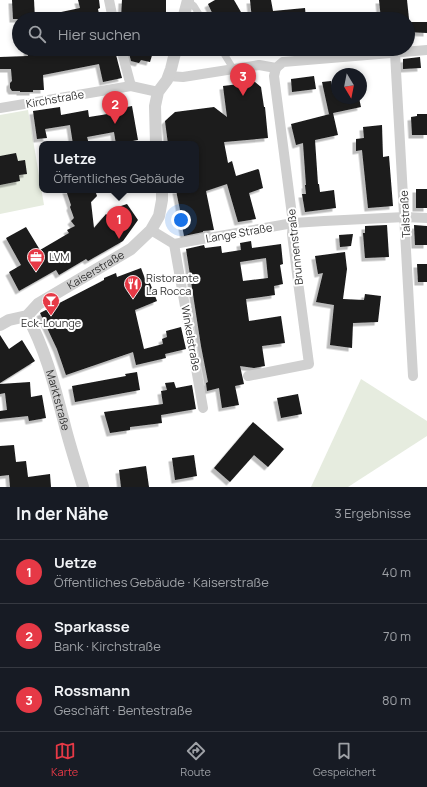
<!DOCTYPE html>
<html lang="de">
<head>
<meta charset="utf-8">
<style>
  :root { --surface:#171b24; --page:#20242c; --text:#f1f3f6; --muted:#9ea1a6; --line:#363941; --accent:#e63946 }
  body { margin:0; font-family:Manrope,sans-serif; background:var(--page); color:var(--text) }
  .compass { position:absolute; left:331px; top:68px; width:36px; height:36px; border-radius:50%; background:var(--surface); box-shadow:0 2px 6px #0003; rotate:170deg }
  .you { position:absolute; left:181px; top:220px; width:14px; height:14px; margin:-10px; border:3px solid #fff; border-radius:50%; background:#1a73e8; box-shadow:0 0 0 6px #1a73e833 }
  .badge { display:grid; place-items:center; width:26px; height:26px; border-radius:50%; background:var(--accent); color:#fff; font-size:13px; font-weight:700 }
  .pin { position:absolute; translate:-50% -33px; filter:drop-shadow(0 1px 2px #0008) }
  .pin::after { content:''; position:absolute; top:21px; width:14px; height:12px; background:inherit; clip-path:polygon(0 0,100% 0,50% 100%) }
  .popup { position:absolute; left:39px; top:141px; width:160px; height:52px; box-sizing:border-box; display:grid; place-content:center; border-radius:8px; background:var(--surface); filter:drop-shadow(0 1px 3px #0005); font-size:13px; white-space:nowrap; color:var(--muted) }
  .popup b { font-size:15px; color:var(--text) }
  .popup::after { content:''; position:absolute; left:50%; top:100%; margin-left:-8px; border:8px solid transparent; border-top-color:var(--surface) }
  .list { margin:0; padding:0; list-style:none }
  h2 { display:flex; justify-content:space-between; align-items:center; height:52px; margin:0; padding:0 16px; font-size:17px }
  h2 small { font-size:13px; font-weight:400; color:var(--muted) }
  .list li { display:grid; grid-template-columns:26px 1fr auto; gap:12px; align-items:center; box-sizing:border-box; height:64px; padding:0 16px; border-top:1px solid var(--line) }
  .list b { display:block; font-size:15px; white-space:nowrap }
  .list p { margin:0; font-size:13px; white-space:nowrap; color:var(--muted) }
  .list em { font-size:13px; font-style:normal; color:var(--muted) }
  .icon { flex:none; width:22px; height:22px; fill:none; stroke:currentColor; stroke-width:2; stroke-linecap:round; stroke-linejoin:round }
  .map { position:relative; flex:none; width:427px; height:487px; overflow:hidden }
  .search { position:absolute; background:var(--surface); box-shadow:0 2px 6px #0003; left:12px; right:12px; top:12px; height:44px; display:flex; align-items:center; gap:10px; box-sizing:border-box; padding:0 14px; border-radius:22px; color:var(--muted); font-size:15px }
  .sheet { height:244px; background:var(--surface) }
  nav { display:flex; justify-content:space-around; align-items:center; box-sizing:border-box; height:56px; border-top:1px solid var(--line); background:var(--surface); font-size:11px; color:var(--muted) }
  nav a { display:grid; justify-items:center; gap:2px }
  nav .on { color:var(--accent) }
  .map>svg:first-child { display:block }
  .green { fill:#e6ecdf }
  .building { fill:#1a1a1a; fill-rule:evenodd; filter:url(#shadow) }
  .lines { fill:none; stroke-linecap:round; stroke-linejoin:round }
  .pedestrian { stroke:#d0d0d0; stroke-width:7 }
  .minor { stroke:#d0d0d0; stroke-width:10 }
  .tertiary { stroke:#d0d0d0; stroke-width:12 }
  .labels { text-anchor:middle; stroke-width:4; stroke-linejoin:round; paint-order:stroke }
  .street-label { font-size:11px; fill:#333; stroke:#fff }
  .poi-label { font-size:11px; fill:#333; stroke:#fff; text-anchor:start }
</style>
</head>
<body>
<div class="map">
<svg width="427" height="487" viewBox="0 0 427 487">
  <defs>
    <filter id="shadow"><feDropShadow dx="-3.5" dy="3.5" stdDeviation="0" flood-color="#0004"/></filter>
  </defs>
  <rect width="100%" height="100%" fill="#fff"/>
  <g class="green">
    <path d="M28 110 44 205 0 214V115Z"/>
    <path d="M361 379 427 421V436L348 487H311Z"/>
  </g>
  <g class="building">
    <path d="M12 0H34L35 19H13Z"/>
    <path d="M78 0H99L100 8 98 9 100 19H47V15L80 8Z"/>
    <path d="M122 0H166V19H121Z"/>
    <path d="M215 0H234L245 19H215L208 4Z"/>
    <path d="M250 0H271L273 11 305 8 306 19H252Z"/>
    <path d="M379 0H407L409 19H381Z"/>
    <path d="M408 22H427V33L408 32Z"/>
    <path d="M27 49H56L57 54 79 49H97L98 54 115 51 122 78 103 82 99 64 43 75 44 90H33V92H20V91H12L10 88V83L12 81 11 69H0V57L28 56Z"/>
    <path d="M128 49H154L150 62 141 60 139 63 131 61Z"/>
    <path d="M420 57 421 68 403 69V59Z"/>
    <path d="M314 76 316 89 292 92 291 79Z"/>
    <path d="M331 81 333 93 337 92V98H359L361 107 333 113 338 135 315 140 318 184H319L320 192 334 190 336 208 305 212 302 194H306L305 185H306L303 143 296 145 291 124 330 114H329L322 82Z"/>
    <path d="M255 82 261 87 264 107H265L268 138 224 142 228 163 232 161 236 176 258 169 259 170 263 188 249 193 256 219 238 222 227 184 206 191 214 230 203 231V232L184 236 180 215H181L176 190H196V144H168L165 121 175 112 214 107 227 117 223 86Z"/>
    <path d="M132 106 138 140 116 144 114 132 87 137 89 144H73L70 125 45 129 47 138 37 139 33 111 60 107 61 115 88 110 89 117 108 114 107 111Z"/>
    <path d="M417 114H427V135H412L411 117 417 116Z"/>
    <path d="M382 125 383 157 389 156 393 206 368 208 362 150 356 151V139L364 138 363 127Z"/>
    <path d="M16 153 18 161 25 160 27 174 19 175 20 181 0 185V156Z"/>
    <rect x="416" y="189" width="11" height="19"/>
    <path d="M66 190H95L97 196 91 202 94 228 106 214 126 229 118 207 127 204 138 220 123 241 88 261 86 259 59 275 56 270 19 291 9 272 21 265 6 238 26 227 40 250 69 233 67 230 75 226 71 221 74 218 70 207 71 205Z"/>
    <path d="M387 225 389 257 365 258 363 233H365V226Z"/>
    <path d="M414 225 427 226V245H415Z"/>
    <path d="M353 234 351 246 340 247 339 235Z"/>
    <path d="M251 241 252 248 281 244 283 264 280 265 283 284 274 286 275 295 246 299 249 321 281 316 285 343 262 346 265 366 254 368 240 366 244 384 235 386 239 405 222 408 219 388 207 391 206 383 208 382 201 346 186 249 204 245 205 248 221 246 222 253 241 250 240 243ZM266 258 268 278 243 281 240 262Z"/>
    <path d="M345 252 347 269 343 299 364 300 365 294 381 296 378 322 353 323 352 348 330 345 334 305 316 302 323 273 318 274 315 256Z"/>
    <path d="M417 264H427V282H418Z"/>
    <path d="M141 268 147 284 150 283 157 301 135 310 144 349 163 344 162 339 167 337 166 331 181 327 186 349 165 354 166 358 136 365 133 352 66 375 57 349 40 313 104 280V278L116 273 117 277Z"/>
    <path d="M0 335 9 349 22 340 35 361 0 383Z"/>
    <path d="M137 372 140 390 75 402 72 386 126 376 125 374Z"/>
    <path d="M30 382 31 397 42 395 46 418 29 421 28 416 0 419V411L7 410 5 393 0 394V384Z"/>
    <path d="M174 382 176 388 192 385 196 409 161 415 162 423 130 427V430L110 433 104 412 163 404 161 391 167 390 165 383Z"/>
    <path d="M298 394 302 414 281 418 277 398Z"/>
    <path d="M253 422 284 449 268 467 254 455 230 482 214 468Z"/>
    <path d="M14 445 16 462 26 461 28 477 50 474 51 487H10L9 475 0 476V446Z"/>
    <path d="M194 455 197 476 175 480 172 458Z"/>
    <path d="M146 466 149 487H121L119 470Z"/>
  </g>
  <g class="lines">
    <g class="pedestrian">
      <path d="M188 1 194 6 202 19"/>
      <path d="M221 49 234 70"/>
    </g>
    <g class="minor">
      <path d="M109 0 113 19"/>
      <path d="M121 49 131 86"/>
      <path d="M395 53 413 376"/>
      <path d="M168 76 183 77 259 65 276 68 283 62 427 50"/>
      <path d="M0 108 131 86 158 92"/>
      <path d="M151 230 174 244 293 223 324 221 405 217 427 218"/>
      <path d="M174 244 203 408"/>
      <path d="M248 376 309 364 299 289 292 234 293 223 274 76 276 68"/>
    </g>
    <g class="tertiary">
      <path d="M183 19 188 0"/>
      <path d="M156 144 155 106 158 92 167 80 171 69 176 49"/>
      <path id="s1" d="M27 316C46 350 55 388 65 426 70 446 77 467 83 487"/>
      <path id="s2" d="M0 325 9 320 27 316 38 304 131 249 151 230 159 216 162 200V190"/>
    </g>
  </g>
  <defs>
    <symbol id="office-pin" viewBox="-11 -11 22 30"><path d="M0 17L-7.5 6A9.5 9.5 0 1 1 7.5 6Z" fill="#e63946" stroke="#fff"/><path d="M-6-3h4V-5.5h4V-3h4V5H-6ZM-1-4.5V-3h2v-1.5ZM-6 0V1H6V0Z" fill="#fff"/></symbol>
    <symbol id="restaurant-pin" viewBox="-11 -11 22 30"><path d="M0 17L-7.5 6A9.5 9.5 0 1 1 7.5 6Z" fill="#e63946" stroke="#fff"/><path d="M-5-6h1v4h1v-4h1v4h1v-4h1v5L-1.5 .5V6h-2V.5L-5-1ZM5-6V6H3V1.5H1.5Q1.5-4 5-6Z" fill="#fff"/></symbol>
    <symbol id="bar-pin" viewBox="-11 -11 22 30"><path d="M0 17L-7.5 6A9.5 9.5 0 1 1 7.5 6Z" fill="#e63946" stroke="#fff"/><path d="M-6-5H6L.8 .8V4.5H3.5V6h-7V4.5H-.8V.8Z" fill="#fff"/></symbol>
  </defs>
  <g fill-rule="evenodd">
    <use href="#office-pin" x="26" y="247" width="20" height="27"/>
    <use href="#restaurant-pin" x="123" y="274" width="20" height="27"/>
    <use href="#bar-pin" x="41" y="291" width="20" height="27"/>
  </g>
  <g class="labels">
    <g class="street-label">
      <text transform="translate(55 99) rotate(-10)" y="4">Kirchstraße</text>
      <text transform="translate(405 214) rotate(-93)" y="4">Talstraße</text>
      <text transform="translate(239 233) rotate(-10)" y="4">Lange Straße</text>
      <text transform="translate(295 247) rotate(-96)" y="4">Brunnenstraße</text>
      <text dy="4" stroke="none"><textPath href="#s2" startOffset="112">Kaiserstraße</textPath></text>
      <text transform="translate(191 338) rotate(80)" y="4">Winkelstraße</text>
      <text dy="4" stroke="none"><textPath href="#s1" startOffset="90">Marktstraße</textPath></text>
    </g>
    <g class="poi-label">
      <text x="49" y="261">LVM</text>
      <text x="146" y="282">Ristorante<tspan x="146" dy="13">La Rocca</tspan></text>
      <text x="51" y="327" text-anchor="middle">Eck-Lounge</text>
    </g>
  </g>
</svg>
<svg class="compass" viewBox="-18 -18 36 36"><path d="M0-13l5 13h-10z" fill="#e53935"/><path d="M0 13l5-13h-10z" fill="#9ea1a6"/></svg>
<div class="you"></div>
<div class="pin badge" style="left:119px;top:239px">1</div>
<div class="popup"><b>Uetze</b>Öffentliches Gebäude</div>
<div class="pin badge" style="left:115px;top:124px">2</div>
<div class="pin badge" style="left:243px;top:96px">3</div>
<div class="search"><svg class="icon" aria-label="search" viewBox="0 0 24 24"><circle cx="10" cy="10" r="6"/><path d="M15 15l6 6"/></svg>Hier suchen</div>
</div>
<section class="sheet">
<h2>In der Nähe<small>3 Ergebnisse</small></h2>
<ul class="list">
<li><span class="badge">1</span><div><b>Uetze</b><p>Öffentliches Gebäude · Kaiserstraße</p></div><em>40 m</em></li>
<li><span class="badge">2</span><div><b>Sparkasse</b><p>Bank · Kirchstraße</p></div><em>70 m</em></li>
<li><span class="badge">3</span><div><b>Rossmann</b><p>Geschäft · Bentestraße</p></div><em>80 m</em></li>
</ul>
</section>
<nav>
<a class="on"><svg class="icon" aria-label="map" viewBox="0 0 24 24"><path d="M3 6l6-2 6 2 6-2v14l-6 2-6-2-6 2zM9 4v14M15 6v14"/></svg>Karte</a>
<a><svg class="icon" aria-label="directions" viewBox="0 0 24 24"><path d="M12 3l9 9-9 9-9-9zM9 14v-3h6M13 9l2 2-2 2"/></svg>Route</a>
<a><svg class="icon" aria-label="saved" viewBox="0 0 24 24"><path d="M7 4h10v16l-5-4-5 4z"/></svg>Gespeichert</a>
</nav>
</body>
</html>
